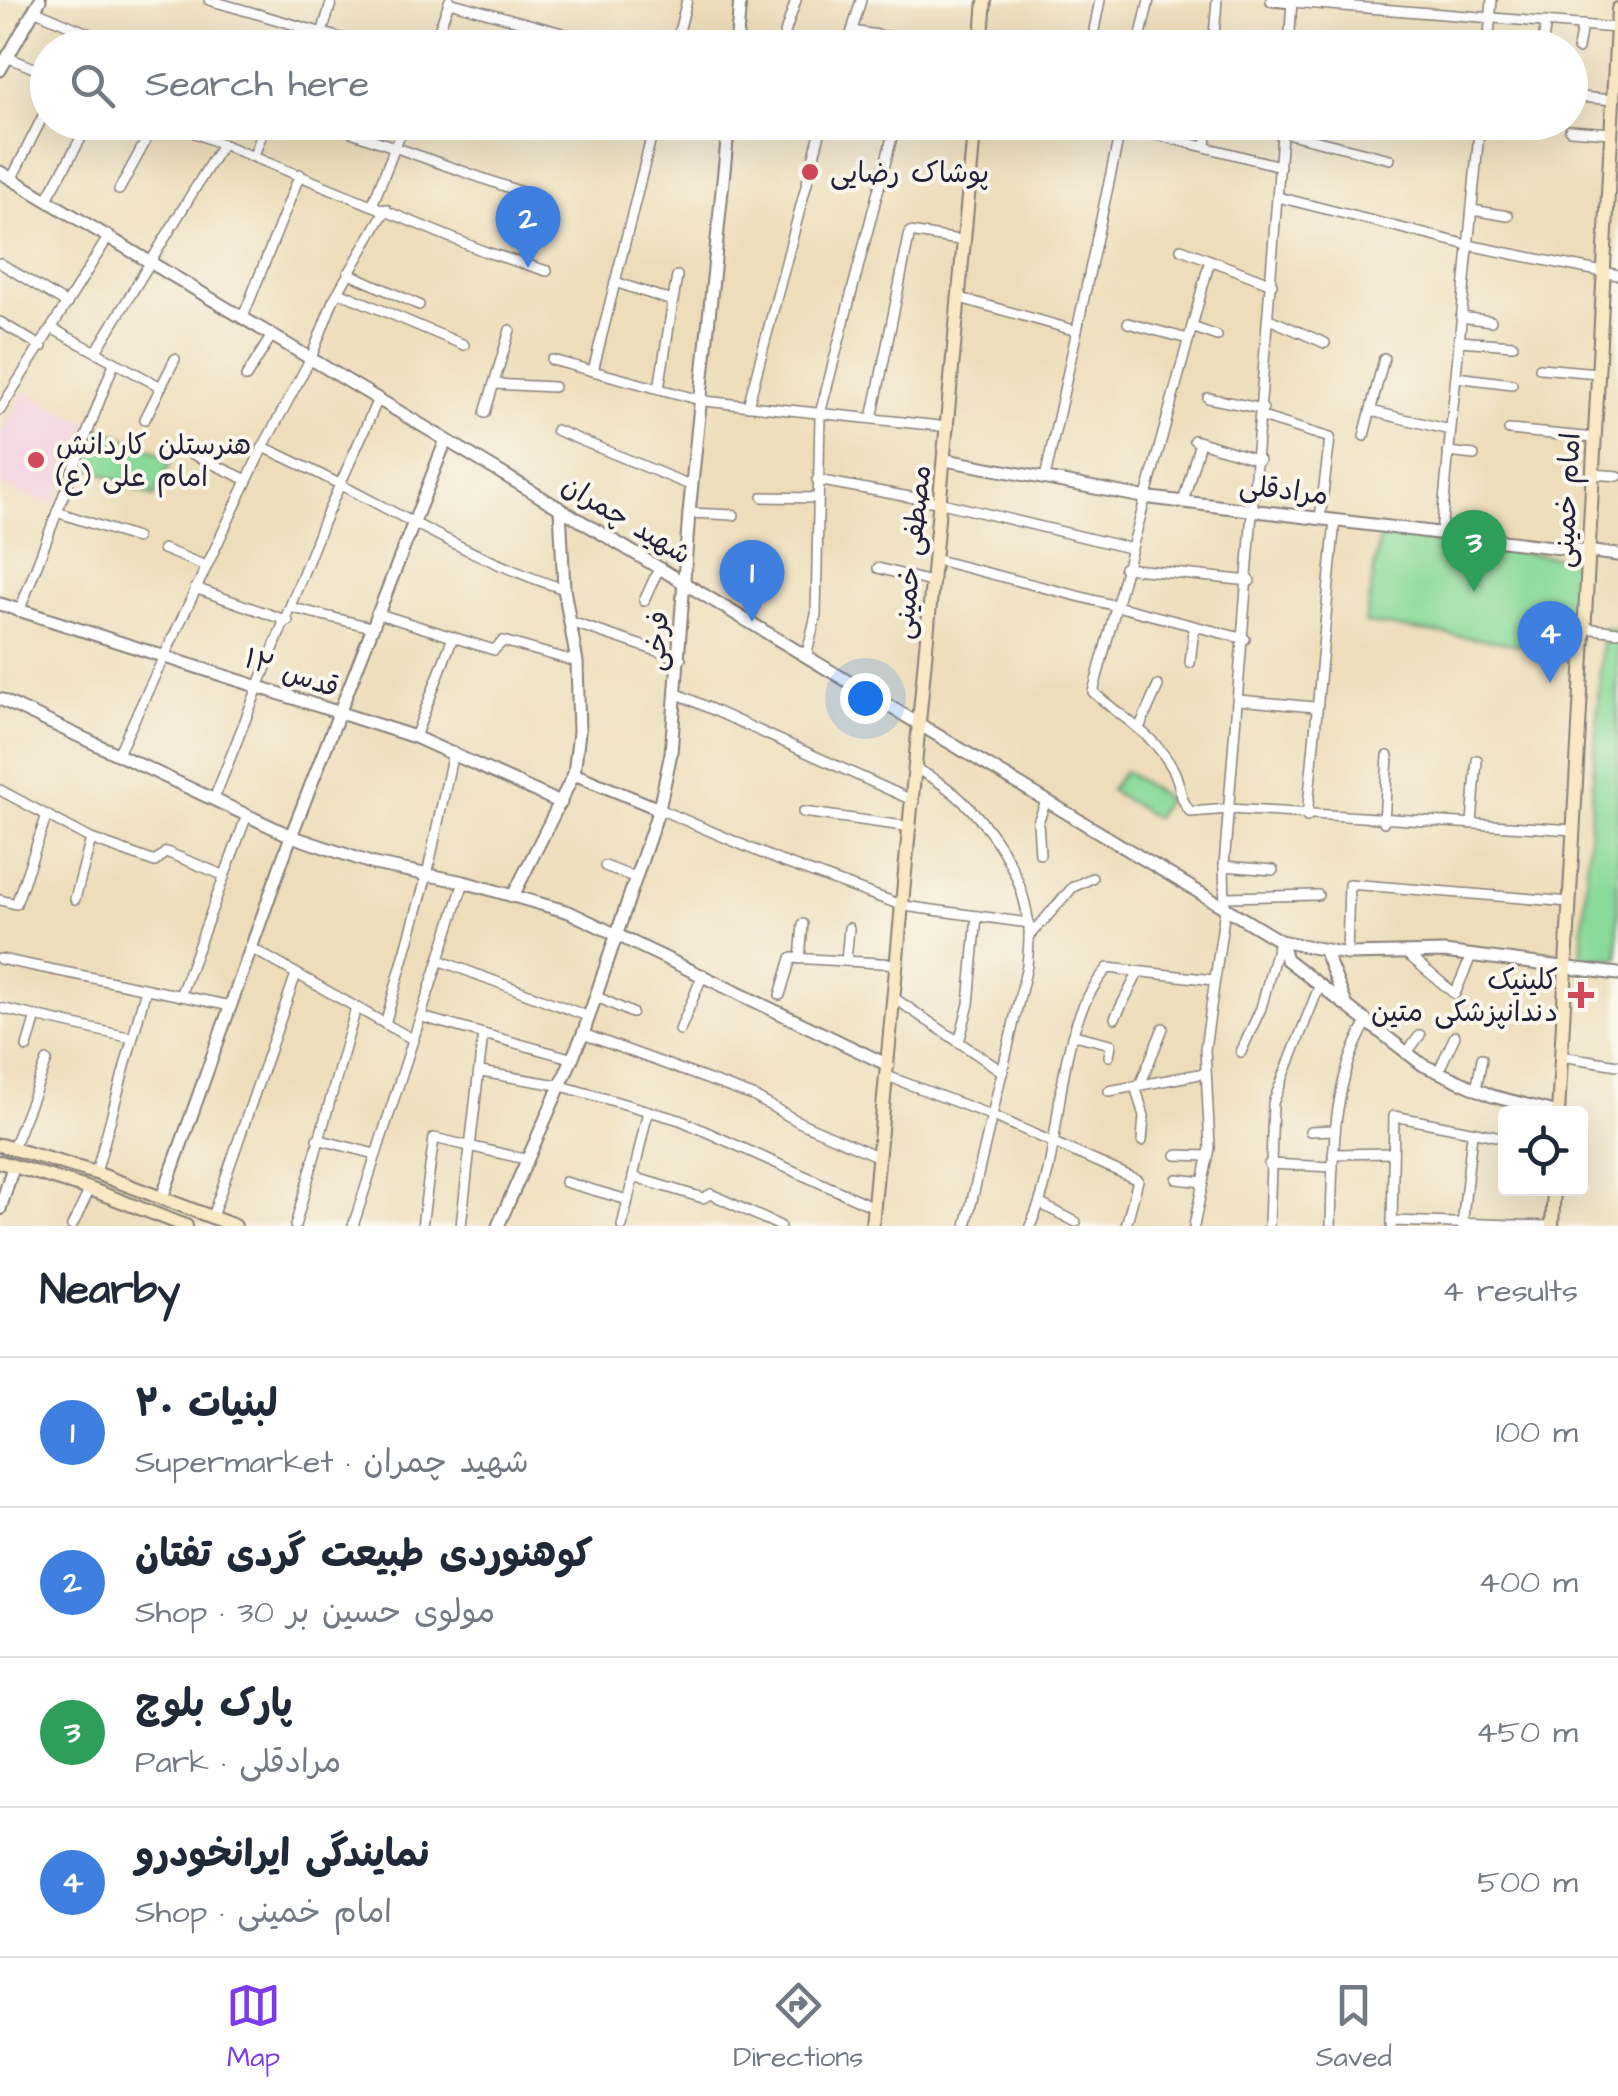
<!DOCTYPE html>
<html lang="en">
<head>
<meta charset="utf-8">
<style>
  :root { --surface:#fff; --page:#f6f6f7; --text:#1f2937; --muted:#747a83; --line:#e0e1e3; --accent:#7c3aed }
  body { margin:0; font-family:"Architects Daughter","Playpen Sans Arabic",sans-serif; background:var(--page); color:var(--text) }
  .controls { position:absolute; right:30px; bottom:30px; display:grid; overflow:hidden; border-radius:10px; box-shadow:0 10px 40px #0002 }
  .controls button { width:90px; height:90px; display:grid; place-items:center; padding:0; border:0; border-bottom:2px solid var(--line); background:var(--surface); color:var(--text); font:50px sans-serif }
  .you { position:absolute; left:865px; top:698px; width:35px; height:35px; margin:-25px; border:8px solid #fff; border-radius:50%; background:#1a73e8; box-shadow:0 0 0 15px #1a73e833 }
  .badge { display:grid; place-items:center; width:65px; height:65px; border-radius:50%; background:var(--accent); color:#fff; font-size:32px; font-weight:700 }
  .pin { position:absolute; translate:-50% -82px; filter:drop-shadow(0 2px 5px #0008) }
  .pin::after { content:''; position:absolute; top:52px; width:35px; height:30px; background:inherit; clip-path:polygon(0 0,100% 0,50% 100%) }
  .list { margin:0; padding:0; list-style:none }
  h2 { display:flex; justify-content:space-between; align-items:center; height:130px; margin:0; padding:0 40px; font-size:42px }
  h2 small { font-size:32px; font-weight:400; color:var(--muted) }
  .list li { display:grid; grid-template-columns:65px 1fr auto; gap:30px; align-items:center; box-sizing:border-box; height:150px; padding:0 40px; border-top:2px solid var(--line) }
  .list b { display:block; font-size:38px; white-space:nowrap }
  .list p { margin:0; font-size:32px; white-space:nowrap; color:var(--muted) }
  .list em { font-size:32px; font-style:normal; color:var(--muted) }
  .icon { flex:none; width:55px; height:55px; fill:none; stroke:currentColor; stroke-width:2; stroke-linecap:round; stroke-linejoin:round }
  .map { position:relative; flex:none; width:1618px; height:1226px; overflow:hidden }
  .search { position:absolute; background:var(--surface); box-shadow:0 10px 40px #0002; left:30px; right:30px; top:30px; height:110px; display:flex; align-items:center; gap:25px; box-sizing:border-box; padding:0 35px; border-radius:55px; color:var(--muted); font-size:38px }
  .sheet { height:730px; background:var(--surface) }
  nav { display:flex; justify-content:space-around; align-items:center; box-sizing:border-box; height:140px; border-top:2px solid var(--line); background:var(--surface); font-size:28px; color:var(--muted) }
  nav a { display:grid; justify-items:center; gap:5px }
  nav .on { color:var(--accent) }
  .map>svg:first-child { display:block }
  .built { fill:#f3cfe0 }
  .green { fill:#89d999; stroke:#567e6a; stroke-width:2.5 }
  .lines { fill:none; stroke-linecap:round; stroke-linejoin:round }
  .minor-casing { stroke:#88807a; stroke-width:12 }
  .tertiary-casing { stroke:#88807a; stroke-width:15 }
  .secondary-casing { stroke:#88807a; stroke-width:16 }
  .minor { stroke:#fff; stroke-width:9 }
  .tertiary { stroke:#fff; stroke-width:11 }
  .secondary { stroke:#f8e8c3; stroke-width:12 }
  .poi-dot { fill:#d1495b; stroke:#fbf7ec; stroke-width:4 }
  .labels { text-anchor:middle; stroke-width:8; stroke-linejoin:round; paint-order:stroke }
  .poi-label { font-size:28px; fill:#22223b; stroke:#fbf7ec; text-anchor:start }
  .street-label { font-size:28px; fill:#22223b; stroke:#fbf7ec }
</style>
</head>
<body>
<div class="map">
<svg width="1618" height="1226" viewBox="0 0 1618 1226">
  <rect width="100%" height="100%" fill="#fbf7ec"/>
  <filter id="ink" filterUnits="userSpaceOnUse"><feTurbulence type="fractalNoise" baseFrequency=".01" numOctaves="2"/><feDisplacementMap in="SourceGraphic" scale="20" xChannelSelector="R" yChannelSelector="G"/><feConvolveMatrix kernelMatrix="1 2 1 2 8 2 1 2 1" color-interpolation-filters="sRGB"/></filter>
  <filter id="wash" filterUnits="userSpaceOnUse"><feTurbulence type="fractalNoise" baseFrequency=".0048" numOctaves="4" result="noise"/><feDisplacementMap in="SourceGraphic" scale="40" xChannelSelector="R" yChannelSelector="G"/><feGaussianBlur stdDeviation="2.25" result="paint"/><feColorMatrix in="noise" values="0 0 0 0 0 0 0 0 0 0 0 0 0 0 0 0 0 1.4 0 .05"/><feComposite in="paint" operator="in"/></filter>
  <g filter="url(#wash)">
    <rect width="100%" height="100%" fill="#edddba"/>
    <path class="built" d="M25 392 87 423 53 505 0 485V434Z"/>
    <g class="green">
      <path d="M97 426 172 459 154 497 83 465Z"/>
      <path d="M1380 535 1580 560 1570 652 1365 623Z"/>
      <path d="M1603 628 1618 630V958L1581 957Z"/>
      <path d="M1124 771 1167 798 1155 818 1110 790Z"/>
    </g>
  </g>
  <g filter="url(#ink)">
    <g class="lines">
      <defs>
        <g id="minor">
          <path d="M209 0 375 48"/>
          <path d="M449 2 584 39"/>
          <path d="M1292 2 1617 28"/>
          <path d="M34 10 122 48"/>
          <path d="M1094 30 1100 0"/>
          <path d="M852 31 903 39"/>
          <path d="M322 33 332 0"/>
          <path d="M293 48 300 27"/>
          <path d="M432 48 450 0"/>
          <path d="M675 48 687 0"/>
          <path d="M780 48 796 0"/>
          <path d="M847 48 861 0"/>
          <path d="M1138 48 1149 0"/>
          <path d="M1213 48 1217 0"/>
          <path d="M1289 48 1292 0"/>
          <path d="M1488 48 1492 0"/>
          <path d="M1542 48 1546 22"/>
          <path d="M1578 49 1582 25"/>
          <path d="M7 57 48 74"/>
          <path d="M1570 96 1613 100"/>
          <path d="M168 122 486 252 547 271"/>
          <path d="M323 122 544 200"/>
          <path d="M536 122 539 123"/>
          <path d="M1121 126 1280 166"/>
          <path d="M1570 130 1611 133"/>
          <path d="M1282 132 1390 159"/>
          <path d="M1206 147 1208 122"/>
          <path d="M254 156 266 122"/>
          <path d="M12 178 48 106"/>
          <path d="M119 190 156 122"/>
          <path d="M1278 197 1468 245 1618 275"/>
          <path d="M47 199 90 122"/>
          <path d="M373 203 405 122"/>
          <path d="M1472 210 1508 216"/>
          <path d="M1181 249 1272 284"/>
          <path d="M1210 260 1093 692C1122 718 1153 733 1173 769 1181 783 1179 801 1191 812L1229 809 1574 830"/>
          <path d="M0 263 67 304"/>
          <path d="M348 273 419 305"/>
          <path d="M615 282 672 301"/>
          <path d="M339 292 464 345"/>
          <path d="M960 298 1077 331"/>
          <path d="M243 317 300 174"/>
          <path d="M1461 317 1491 321"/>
          <path d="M1269 319 1325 343"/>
          <path d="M0 322 42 347"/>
          <path d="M1128 323 1188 339"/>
          <path d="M1192 327 1217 336"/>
          <path d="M53 329 161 387"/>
          <path d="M1459 341 1513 345"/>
          <path d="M97 350 222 144"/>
          <path d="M552 360 704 401 949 427"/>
          <path d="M1540 368 1598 373"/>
          <path d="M593 371 655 122"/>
          <path d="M246 377 272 335"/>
          <path d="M1456 377 1512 384"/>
          <path d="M494 384 554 387"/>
          <path d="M659 389 677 276"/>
          <path d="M1208 398 1263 409"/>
          <path d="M748 406 823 122"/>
          <path d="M0 410 109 236"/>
          <path d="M1371 411 1450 430"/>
          <path d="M485 413 510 330"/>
          <path d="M1262 417 1330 438 1320 518"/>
          <path d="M145 419 175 359"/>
          <path d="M872 419 910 232 965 241"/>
          <path d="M556 430 692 486"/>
          <path d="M1509 430 1595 438"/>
          <path d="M1364 436 1384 358"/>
          <path d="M1194 440 1259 460"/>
          <path d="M263 447C363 491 460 556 564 589"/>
          <path d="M188 452 247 480"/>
          <path d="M1448 452 1474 455"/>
          <path d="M1593 474 1618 476"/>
          <path d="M1045 478 1122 122"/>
          <path d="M817 480 942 503 1129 548"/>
          <path d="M763 497 816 498"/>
          <path d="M1183 502 1200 442"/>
          <path d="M57 512 136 538"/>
          <path d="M689 513 734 515"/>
          <path d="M1441 533 1480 122"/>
          <path d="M163 549 206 566"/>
          <path d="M937 560 1245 639"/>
          <path d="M878 568 934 583"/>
          <path d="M1124 568 1250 581"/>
          <path d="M195 588 288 621"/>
          <path d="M644 601 659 568"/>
          <path d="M293 608 371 627"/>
          <path d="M19 612 114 363"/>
          <path d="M376 613 494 650 503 641 577 662"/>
          <path d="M571 622 681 659"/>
          <path d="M1585 628 1618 632"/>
          <path d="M806 657 816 615 820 414 896 122"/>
          <path d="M1190 663 1194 629"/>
          <path d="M678 694 914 801"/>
          <path d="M1239 700 1314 707"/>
          <path d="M1140 726 1158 686"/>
          <path d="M415 737 453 637"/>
          <path d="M118 754 263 447 311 358 333 301 386 209"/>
          <path d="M916 769C971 795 1019 858 1028 919 1031 934 1028 951 1027 966L966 1226"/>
          <path d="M0 790 91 839 155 862 166 852 223 875"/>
          <path d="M214 799 323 523 378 399"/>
          <path d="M659 809 780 861 904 906 1029 923"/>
          <path d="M803 812 911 827"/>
          <path d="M1307 817 1335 520"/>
          <path d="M1384 822 1388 756"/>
          <path d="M1472 823 1477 760"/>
          <path d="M1040 854 1038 822 1046 801"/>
          <path d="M605 866 636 878"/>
          <path d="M1224 866 1273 870"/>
          <path d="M1225 897 1318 895"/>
          <path d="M75 899 91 839"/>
          <path d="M0 900 16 904 47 815"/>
          <path d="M1029 937 1073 887 1092 878"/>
          <path d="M251 948 414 1040"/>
          <path d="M1347 954 1349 884 1570 902"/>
          <path d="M1407 954 1455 994 1471 956"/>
          <path d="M0 959 231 1006"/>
          <path d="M800 959 803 924"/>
          <path d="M441 961 587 1016"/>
          <path d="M846 961 849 928"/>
          <path d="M780 995 791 958 898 964"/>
          <path d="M180 996 247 815"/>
          <path d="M595 996 632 1013"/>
          <path d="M894 998 1003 1072"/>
          <path d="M0 1008 132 1038"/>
          <path d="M422 1017 570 1058"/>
          <path d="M1115 1018 1137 975"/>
          <path d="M385 1024 427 875 453 752"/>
          <path d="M680 1030 703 974"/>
          <path d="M583 1034 753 1096 801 1123 879 1157"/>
          <path d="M1074 1035 1111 1044 1109 1056"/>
          <path d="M959 1042 969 1004 977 916"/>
          <path d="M27 1047 36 1016"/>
          <path d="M1241 1052 1261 1008 1279 941"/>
          <path d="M1406 1054 1420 1035"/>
          <path d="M1561 1056 1618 1065"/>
          <path d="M481 1072 558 1085 680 1120 874 1207"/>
          <path d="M1438 1072 1455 1036"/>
          <path d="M887 1076 993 1116 1138 1180 1126 1226"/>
          <path d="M1140 1085 1163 1028"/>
          <path d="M1135 1086 1144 1116 1142 1141"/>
          <path d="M1476 1089 1482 1058"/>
          <path d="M1109 1091 1205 1073"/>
          <path d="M1310 1131 1335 1130"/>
          <path d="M317 1139 375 1154"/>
          <path d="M12 1150 47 1061"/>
          <path d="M1333 1154 1393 1153"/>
          <path d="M1176 1155 1208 1156"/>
          <path d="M1269 1164 1333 1167"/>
          <path d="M96 1173 146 989"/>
          <path d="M633 1177 703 1198 711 1194 780 1226"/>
          <path d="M1177 1179 1203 1182"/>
          <path d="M565 1182 628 1200"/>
          <path d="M1041 1204 1076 1222"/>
          <path d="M212 1217 296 974"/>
          <path d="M1392 1221 1548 1226"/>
          <path d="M72 1226 90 1189"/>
          <path d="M295 1226 356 1008"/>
          <path d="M353 1226 464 882"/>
          <path d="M422 1226 434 1138 525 1159"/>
          <path d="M461 1226 483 1034"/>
          <path d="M622 1226 648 1111"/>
          <path d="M1030 1226C1069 1146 1047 1036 1108 968L1213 980"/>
          <path d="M1194 1226 1210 1148 1205 1049 1225 909 1224 866 1283 122"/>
          <path d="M1269 1226 1273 1103 1319 987"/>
          <path d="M1331 1226C1333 1157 1331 1085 1366 1024"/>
          <path d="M1392 1226 1394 1116 1506 1138"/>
          <path d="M1462 1226 1472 1134"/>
        </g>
        <g id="tertiary">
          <path d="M1272 0 1292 2"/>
          <path d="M736 48 740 0"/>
          <path d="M0 70 40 0"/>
          <path d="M0 172 1280 941 1286 959 1423 1065 1492 1096 1558 1113"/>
          <path d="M946 460 1143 497 1618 555"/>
          <path d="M0 604 415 737 561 803"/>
          <path d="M0 699 291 836 374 864 464 882 569 912 888 1065"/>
          <path d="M574 774 659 809"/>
          <path d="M513 896 574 774 579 732 577 662 564 589 560 508"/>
          <path d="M1280 941 1347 954 1444 952 1618 974"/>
          <path d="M1325 952 1346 1004"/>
          <path d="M162 1198 291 836 446 440"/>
          <path d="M0 1209 13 1167"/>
          <path d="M498 1226 583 1034 659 809 671 753 689 513 729 122"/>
        </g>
        <g id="secondary">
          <path d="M981 48 985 0"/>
          <path d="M1558 1114 1618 9"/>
          <path d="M0 1145 96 1173 235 1226"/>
          <path d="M0 1162 90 1189 186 1226"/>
          <path d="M872 1226 975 122"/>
          <path d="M1552 1226 1554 1188"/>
        </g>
      </defs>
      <use href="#minor" class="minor-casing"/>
      <use href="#tertiary" class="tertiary-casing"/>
      <use href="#secondary" class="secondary-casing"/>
      <use href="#minor" class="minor"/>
      <use href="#tertiary" class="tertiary"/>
      <use href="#secondary" class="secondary"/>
    </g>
  </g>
  <g class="poi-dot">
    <circle cx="810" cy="172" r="10"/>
    <circle cx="36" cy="460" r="10"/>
    <path d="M1576 980h10v10h10v10h-10v10h-10v-10h-10v-10h10z"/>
  </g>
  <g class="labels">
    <g class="poi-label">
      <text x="830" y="182">پوشاک رضایی</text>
      <text x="56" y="454">هنرستلن کاردانش<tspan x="56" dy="32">امام علی (ع)</tspan></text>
      <text x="1558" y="989" text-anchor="end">کلینیک<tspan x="1558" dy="32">دندانپزشکی متین</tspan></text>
    </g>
    <g class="street-label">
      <text transform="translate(1284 489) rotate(7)" y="10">مرادقلی</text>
      <text transform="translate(1566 500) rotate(-87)" y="10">امام خمینی</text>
      <text transform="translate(627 519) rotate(31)" y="10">شهید چمران</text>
      <text transform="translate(911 552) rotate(-84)" y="10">مصطفی خمینی</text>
      <text transform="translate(656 641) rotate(-86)" y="10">فرخی</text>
      <text transform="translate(292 672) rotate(19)" y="10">قدس ۱۲</text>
    </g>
  </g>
</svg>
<div class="controls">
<button><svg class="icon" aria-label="locate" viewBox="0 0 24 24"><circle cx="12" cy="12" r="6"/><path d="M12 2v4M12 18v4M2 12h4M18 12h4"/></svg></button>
</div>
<div class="you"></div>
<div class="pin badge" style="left:752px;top:622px;background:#3f7fe0">1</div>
<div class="pin badge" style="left:528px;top:268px;background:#3f7fe0">2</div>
<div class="pin badge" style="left:1474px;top:592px;background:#2e9e5b">3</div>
<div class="pin badge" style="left:1550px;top:683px;background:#3f7fe0">4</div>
<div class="search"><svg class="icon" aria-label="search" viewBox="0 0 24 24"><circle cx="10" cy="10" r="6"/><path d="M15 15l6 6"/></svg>Search here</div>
</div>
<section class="sheet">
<h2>Nearby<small>4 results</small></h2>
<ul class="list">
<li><span class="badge" style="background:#3f7fe0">1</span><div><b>لبنیات ۲۰</b><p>Supermarket · شهید چمران</p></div><em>100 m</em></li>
<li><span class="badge" style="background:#3f7fe0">2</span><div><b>کوهنوردی طبیعت گردی تفتان</b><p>Shop · مولوی حسین بر 30</p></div><em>400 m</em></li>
<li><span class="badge" style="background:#2e9e5b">3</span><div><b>پارک بلوچ</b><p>Park · مرادقلی</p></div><em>450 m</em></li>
<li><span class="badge" style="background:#3f7fe0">4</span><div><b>نمایندگی ایرانخودرو</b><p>Shop · امام خمینی</p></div><em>500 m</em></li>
</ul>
</section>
<nav>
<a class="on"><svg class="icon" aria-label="map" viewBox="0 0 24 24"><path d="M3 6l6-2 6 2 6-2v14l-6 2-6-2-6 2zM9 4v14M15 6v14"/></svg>Map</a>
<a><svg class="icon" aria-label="directions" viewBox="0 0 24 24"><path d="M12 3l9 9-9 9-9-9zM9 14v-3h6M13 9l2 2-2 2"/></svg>Directions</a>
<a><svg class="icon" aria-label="saved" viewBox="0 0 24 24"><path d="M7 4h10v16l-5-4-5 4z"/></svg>Saved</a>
</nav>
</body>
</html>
